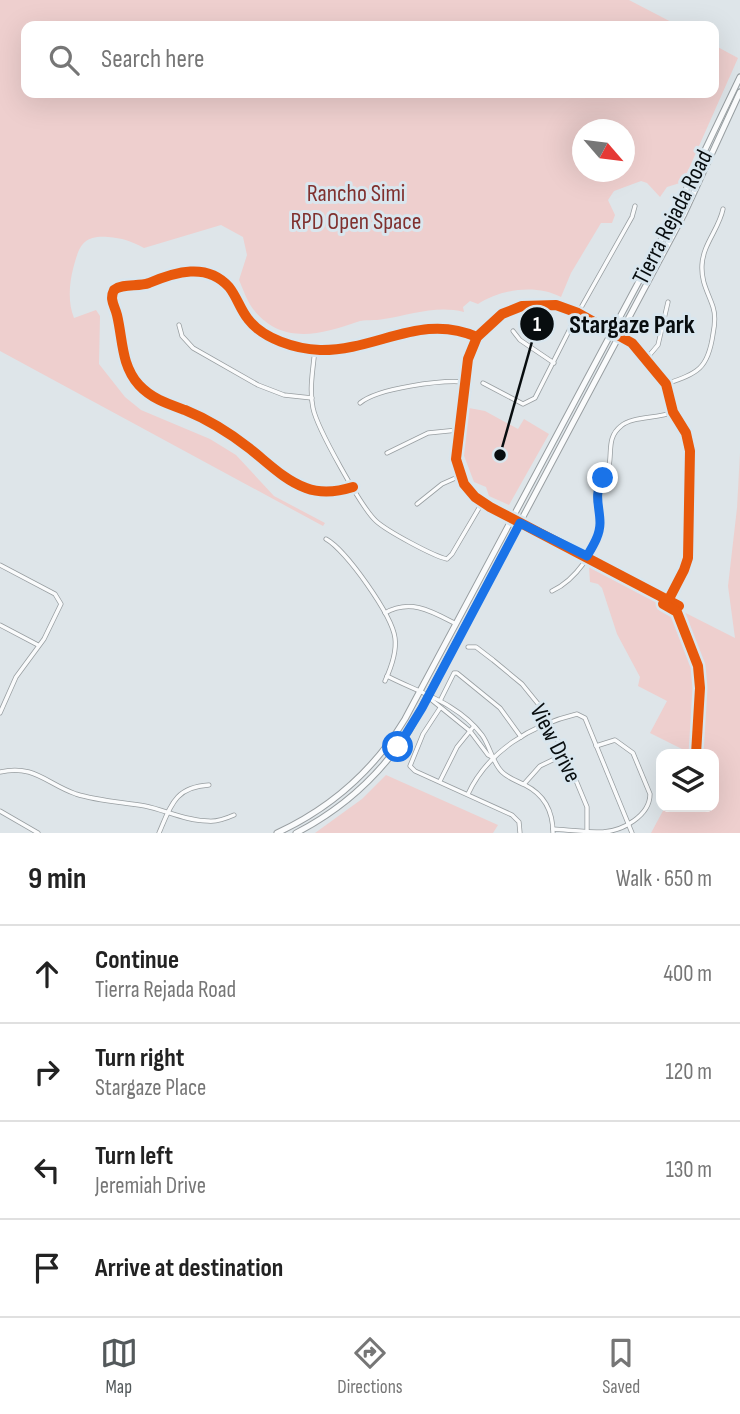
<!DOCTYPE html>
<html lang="en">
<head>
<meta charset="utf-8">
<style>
  :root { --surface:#fff; --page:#f6f6f6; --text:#222; --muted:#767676; --line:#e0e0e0; --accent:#53595b }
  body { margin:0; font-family:"Sofia Sans Condensed",sans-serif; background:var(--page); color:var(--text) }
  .controls { position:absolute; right:21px; bottom:21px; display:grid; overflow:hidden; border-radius:14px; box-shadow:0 7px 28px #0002 }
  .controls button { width:63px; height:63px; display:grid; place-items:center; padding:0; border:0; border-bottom:2px solid var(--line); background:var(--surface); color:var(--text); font:35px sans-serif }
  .compass { position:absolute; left:572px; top:119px; width:63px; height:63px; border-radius:50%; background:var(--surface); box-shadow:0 7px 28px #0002; rotate:118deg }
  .stop { position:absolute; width:21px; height:21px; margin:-16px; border:5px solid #1a73e8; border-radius:50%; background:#fff }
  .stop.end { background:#1a73e8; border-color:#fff; box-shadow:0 2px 7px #0008 }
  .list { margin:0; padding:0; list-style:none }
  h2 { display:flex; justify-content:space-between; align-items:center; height:91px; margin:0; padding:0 28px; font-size:30px }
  h2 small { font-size:23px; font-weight:400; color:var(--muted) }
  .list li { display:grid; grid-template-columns:46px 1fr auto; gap:21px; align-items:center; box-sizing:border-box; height:98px; padding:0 28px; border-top:2px solid var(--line) }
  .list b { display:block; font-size:26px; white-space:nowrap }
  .list p { margin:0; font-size:23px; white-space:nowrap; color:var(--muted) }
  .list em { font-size:23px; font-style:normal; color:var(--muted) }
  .icon { flex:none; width:38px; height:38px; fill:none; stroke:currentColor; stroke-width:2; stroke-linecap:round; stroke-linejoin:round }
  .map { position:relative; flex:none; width:740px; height:833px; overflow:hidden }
  .search { position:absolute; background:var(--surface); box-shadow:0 7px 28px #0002; left:21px; right:21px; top:21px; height:77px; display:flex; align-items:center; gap:18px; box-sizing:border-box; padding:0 24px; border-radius:14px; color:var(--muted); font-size:26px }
  .sheet { height:483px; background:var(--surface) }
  nav { display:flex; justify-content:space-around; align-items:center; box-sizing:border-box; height:98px; border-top:2px solid var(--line); background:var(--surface); font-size:19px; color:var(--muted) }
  nav a { display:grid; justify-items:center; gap:4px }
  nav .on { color:var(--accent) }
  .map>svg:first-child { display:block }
  .green { fill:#eecfce; fill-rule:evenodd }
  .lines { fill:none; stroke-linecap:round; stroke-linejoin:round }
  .street-casing { stroke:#989ea1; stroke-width:5 }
  .secondary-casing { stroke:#989ea1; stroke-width:7 }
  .street { stroke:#fafbfc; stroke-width:3.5 }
  .secondary { stroke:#fafbfc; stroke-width:5 }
  .cycleway-casing { stroke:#d9e6ee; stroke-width:15 }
  .cycleway { stroke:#e8590c; stroke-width:10 }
  .route { stroke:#1a73e8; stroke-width:9 }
  .labels { text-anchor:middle; stroke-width:6; stroke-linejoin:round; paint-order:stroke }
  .park-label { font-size:24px; fill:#80302e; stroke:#d9e6ee }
  .street-label { font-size:24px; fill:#080d0f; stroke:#d9e6ee }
  .leader { fill:none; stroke:#080d0f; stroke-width:2.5 }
  .callout-dot { fill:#080d0f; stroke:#d9e6ee; stroke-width:2.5 }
  .mark-label { font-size:21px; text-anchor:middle; font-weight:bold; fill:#fff }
  .callout-label { font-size:26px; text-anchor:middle; font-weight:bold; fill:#080d0f; stroke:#d9e6ee; stroke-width:6; stroke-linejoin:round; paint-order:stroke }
</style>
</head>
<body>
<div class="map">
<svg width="740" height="833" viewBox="0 0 740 833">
  <rect width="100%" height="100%" fill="#dee5e9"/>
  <g class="green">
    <path d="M0 0H629L679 26H26V93H714V45L738 58 683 182 667 187 660 197 647 183 641 181 614 191 608 200 615 215 612 223H601L571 273 561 297C536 284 501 289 478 304L470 301 463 307 464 312C436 305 411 315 384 319 375 321 365 319 357 322 320 335 281 345 253 309 247 301 243 289 239 280L247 255 243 237 221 225 144 248C131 241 122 238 108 237 82 235 79 247 73 269 69 285 68 303 74 318L96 310 100 316 99 364 125 397 141 410 210 439 236 455 274 496 325 523 323 526 0 351ZM582 130H624V172H582Z"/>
    <path d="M469 408 485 411 518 429 524 419 549 434 509 505 489 496 486 487 474 482 463 453Z"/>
    <path d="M740 453V833H651L665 807H714V754H692L650 733 667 701 638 686 640 677 617 634 602 588 598 584 590 582 589 567 648 598 650 596 660 600 735 638 728 586 737 508Z"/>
    <path d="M386 775 498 825 493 833H315L362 799Z"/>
  </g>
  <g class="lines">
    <defs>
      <g id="street">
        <path d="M179 325 182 336 193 348 258 385 284 395 312 398"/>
        <path d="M513 331 520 340 554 363"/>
        <path d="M315 349C313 369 309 390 313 408 317 428 361 507 376 521 387 531 433 556 447 559L452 554 482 503"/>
        <path d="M647 358 658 345 668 302"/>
        <path d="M483 383 523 404 535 398 578 313 632 217 635 206"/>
        <path d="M666 384C698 373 708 369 713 334 715 324 716 316 713 307 708 292 701 282 702 265 703 244 719 229 723 209"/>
        <path d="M360 403C378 388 441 380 464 382"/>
        <path d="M387 453 428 433 458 430"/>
        <path d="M353 487C337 492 322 494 306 488 284 480 267 462 249 448 231 434 207 419 185 410 168 404 152 399 139 385 121 365 123 340 117 315 115 306 109 300 114 290 123 283 138 287 149 283 175 272 207 262 229 287 237 297 240 309 248 319 263 339 296 349 320 350 377 351 421 312 477 337"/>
        <path d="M417 504 442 484 460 476"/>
        <path d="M326 539C346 550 392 615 395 638 397 653 391 668 385 681"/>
        <path d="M0 565 55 594 61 604 44 639 16 677 0 713"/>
        <path d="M552 591C574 581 600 548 600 522 600 513 595 505 596 496 597 484 606 477 609 466 612 451 607 437 621 426 632 416 658 419 673 412"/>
        <path d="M669 599 684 570 688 558 690 451 686 433 673 412 666 384 632 343 578 313 556 305 522 306 502 314 477 337 468 359 456 459 464 484 475 497 490 507 679 606"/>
        <path d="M385 613C411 598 433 612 456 624"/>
        <path d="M0 625 38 645"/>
        <path d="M468 647H476L493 660 522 684 539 705 565 754 587 807V830"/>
        <path d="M387 676C420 693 458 703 482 735 490 746 492 762 502 772 508 778 517 781 525 785 545 795 553 812 553 833"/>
        <path d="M428 697 470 731 488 755 492 757"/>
        <path d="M441 699 454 673H457L500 708 521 737"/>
        <path d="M440 708 423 734 410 766 415 771 512 815 519 822 520 833"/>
        <path d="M0 772C34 764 47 784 76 794 98 801 121 802 145 806 165 810 186 821 208 821 217 822 225 819 234 815"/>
        <path d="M440 781 457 747 474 726"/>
        <path d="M524 784 540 766 565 754"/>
        <path d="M468 794C488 751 531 725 577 714L585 718 632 833"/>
        <path d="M0 811 38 833"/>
        <path d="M553 829C569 830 586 832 603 832 622 831 650 816 650 794L633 753 615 740 596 746"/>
        <path d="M159 833C171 805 175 787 209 785"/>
      </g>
      <g id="secondary">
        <path d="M277 833C331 808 374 770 405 719L668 227 740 77"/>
        <path d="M296 833C343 809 380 775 409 731L684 214 740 92"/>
      </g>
    </defs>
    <use href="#street" class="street-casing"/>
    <use href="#secondary" class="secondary-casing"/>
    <use href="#street" class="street"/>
    <use href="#secondary" class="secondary"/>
    <defs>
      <g id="cycleway">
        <path d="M353 487C337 492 322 494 306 488 284 480 267 462 249 448 231 434 207 419 185 410 168 404 152 399 139 385 121 365 123 340 117 315 115 306 109 300 114 290 123 283 138 287 149 283 175 272 207 262 229 287 237 297 240 309 248 319 263 339 296 349 320 350 377 351 421 312 477 337"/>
        <path d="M669 599 684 570 688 558 690 451 686 433 673 412 666 384 632 343 578 313 556 305 522 306 502 314 477 337 468 359 456 459 464 484 475 497 490 507 679 606"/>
        <path d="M663 604 677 612 698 666 700 688 696 754"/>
      </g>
    </defs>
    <use href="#cycleway" class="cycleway-casing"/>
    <use href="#cycleway" class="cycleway"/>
  </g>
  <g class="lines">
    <path class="route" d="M398 747 422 708 520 523 587 556C593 546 600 535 600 523 600 506 593 495 603 478"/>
  </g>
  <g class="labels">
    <g class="park-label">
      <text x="356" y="201">Rancho Simi<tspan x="356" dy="28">RPD Open Space</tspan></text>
    </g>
    <g class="street-label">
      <text transform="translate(672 217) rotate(-63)" y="8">Tierra Rejada Road</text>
      <text transform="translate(556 743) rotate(63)" y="8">View Drive</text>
    </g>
  </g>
  <path class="leader" d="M500 455L537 324"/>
  <g class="callout-dot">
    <circle cx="500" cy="455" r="7"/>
    <circle cx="537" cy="324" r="18"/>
  </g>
  <g class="mark-label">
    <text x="537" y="331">1</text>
  </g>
  <g class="callout-label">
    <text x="632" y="333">Stargaze Park</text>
  </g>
</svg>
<div class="controls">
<button><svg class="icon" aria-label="layers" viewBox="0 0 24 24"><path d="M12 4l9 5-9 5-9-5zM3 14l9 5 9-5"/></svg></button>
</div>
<svg class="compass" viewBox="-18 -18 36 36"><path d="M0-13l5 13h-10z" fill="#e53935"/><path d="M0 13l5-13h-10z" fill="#767676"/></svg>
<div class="stop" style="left:398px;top:747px"></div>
<div class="stop end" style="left:603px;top:478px"></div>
<div class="search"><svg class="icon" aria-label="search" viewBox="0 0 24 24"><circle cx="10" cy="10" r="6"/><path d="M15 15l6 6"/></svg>Search here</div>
</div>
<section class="sheet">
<h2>9 min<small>Walk · 650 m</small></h2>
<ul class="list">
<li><svg class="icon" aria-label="ahead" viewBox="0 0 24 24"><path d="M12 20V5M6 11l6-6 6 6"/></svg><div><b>Continue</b><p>Tierra Rejada Road</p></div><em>400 m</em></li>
<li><svg class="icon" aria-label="right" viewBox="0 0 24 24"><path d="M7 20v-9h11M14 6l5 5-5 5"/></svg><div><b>Turn right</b><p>Stargaze Place</p></div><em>120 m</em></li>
<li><svg class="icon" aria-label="left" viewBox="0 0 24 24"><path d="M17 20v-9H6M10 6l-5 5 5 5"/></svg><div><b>Turn left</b><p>Jeremiah Drive</p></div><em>130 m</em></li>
<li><svg class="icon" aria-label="arrive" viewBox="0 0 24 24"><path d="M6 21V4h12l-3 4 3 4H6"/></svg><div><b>Arrive at destination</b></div></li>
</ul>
</section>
<nav>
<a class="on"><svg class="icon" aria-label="map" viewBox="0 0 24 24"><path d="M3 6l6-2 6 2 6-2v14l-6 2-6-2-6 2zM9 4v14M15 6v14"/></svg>Map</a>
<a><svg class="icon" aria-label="directions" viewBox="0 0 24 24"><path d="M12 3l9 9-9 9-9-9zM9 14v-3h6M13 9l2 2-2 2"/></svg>Directions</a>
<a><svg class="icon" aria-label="saved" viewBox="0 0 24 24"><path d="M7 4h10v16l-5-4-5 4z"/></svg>Saved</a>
</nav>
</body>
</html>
